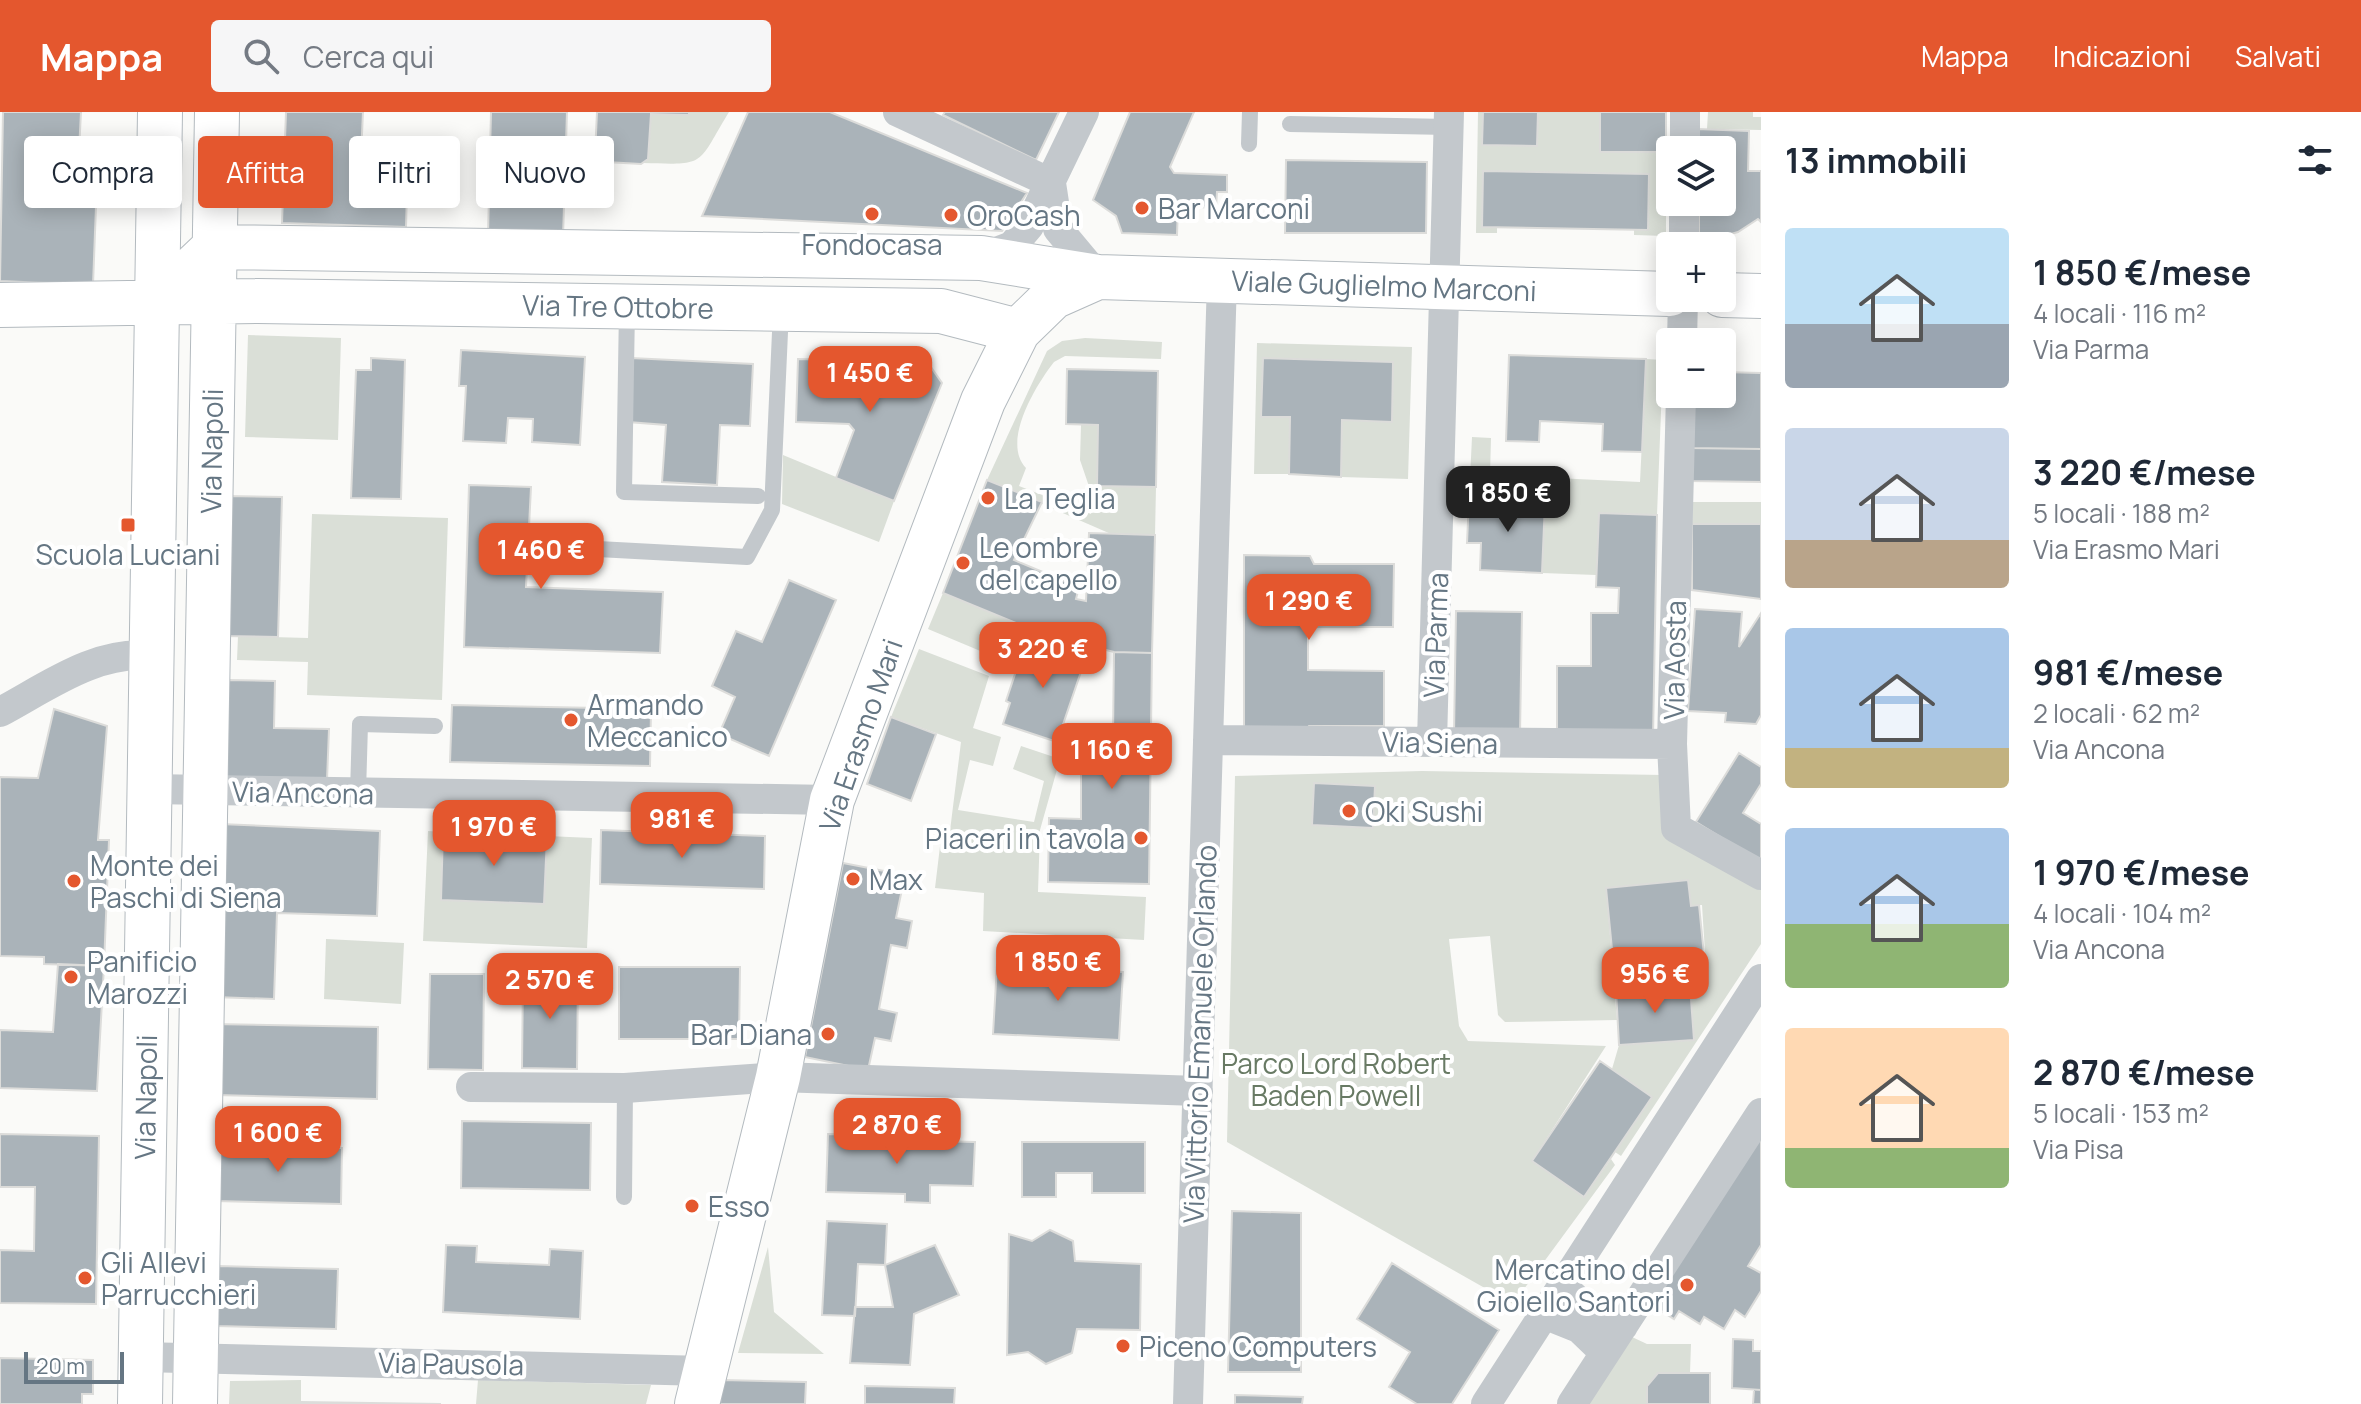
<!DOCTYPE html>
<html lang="it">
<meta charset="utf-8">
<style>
:root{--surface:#fff;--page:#f6f6f7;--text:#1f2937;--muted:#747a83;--accent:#e4572e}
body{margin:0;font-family:Manrope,sans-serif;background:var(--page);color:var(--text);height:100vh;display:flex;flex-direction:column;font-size:30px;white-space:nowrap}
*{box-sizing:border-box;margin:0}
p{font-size:26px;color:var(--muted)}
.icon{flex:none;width:44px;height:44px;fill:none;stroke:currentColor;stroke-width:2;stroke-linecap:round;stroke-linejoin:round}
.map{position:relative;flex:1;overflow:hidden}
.details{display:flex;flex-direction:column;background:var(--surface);width:600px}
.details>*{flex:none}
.top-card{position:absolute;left:24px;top:24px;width:760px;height:72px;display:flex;gap:16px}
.buttons{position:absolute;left:1656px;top:24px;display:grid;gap:16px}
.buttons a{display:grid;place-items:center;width:80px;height:80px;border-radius:8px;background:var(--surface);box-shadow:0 4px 20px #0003;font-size:40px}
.scale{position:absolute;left:24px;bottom:20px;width:100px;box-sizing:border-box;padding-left:8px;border:4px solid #657683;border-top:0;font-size:22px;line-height:28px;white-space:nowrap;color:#657683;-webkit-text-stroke:6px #fff;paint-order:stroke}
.price{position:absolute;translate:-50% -68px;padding:0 18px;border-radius:16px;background:var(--accent);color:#fff;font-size:26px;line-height:52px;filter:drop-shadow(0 2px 4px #0008)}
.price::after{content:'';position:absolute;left:50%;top:48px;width:24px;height:18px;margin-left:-12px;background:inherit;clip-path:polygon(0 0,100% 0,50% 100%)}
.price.current{background:#222;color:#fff}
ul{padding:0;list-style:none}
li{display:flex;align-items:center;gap:24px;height:200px;padding:0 24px}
li span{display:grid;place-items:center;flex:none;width:224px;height:160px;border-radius:8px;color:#555}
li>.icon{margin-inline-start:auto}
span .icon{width:96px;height:96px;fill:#fffc;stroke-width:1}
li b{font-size:34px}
h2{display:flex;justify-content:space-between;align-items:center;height:96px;padding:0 24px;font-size:34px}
.tag{padding:0 28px;border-radius:8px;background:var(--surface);box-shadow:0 4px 20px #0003;font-size:28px;line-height:72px}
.tag.current{background:var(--accent);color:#fff}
header{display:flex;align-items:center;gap:48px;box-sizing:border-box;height:112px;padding:0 40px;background:var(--accent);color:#fff}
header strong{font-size:38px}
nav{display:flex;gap:44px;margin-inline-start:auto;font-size:28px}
.search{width:560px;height:72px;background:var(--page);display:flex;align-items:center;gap:20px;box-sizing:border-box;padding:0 28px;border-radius:8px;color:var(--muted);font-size:30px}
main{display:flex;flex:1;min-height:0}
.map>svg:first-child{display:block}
.green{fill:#dadfd7}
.building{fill:#aab3b9;stroke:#dcdcda;stroke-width:2}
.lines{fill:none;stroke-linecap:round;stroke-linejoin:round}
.secondary-casing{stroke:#b3babf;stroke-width:46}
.lane{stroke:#c3c8cc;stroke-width:16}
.street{stroke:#c3c8cc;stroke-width:30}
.secondary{stroke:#fff;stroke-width:44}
.poi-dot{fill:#e4572e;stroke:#fff;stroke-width:3}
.labels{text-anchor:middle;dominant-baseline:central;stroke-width:8;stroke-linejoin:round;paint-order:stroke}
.poi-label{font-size:28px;fill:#657683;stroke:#fff;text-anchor:start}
.street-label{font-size:28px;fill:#657683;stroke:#fff}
.park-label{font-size:28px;fill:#687a64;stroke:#fff}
</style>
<header>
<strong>Mappa</strong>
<div class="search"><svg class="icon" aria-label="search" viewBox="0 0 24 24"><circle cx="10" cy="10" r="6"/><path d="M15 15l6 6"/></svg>Cerca qui</div>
<nav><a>Mappa</a><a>Indicazioni</a><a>Salvati</a></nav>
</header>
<main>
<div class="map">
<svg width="1761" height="1292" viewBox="0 0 1761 1292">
<rect width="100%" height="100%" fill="#fafaf8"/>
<path class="green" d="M689,0H729C696,54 708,53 643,51L648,47L651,2L689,3Z
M1478,0H1483V33L1537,34L1538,0H1600V40H1666V124L1634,123V118H1647L1648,62L1483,59L1482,115L1497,116V121H1476Z
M1708,0H1753V5H1761V18L1707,17Z
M248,223L341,226L338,328L245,325Z
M1085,226L1162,230L1161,247L1065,244L1054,250C1036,273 1001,330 1026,356L1019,374L1091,402L1094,389L1080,348L1081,313H1098L1097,373L1156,375L1155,423L1111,422L987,368L1047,239L1062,229Z
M1257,231L1412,235L1408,367L1341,365L1342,308L1392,309L1393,250L1263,246L1262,304L1290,305L1289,362H1254Z
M1646,247L1663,248L1657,403L1599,401L1596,463L1542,461L1544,390L1469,387L1472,325L1491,326L1490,363L1640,370Z
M783,343L894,389L879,430L782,392Z
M1693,390H1761V412H1692Z
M312,402L448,406L442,588L307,583L308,550L237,548L238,524L308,526Z
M943,481L1045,523L1088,534L1086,545L1010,518L997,546L928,517Z
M919,537L989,564L973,616L1001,625L993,654L970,648L958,698L1034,710L1044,669L1013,657L1021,634L1060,647L1040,718L1038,780L1146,785L1144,828L983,819L984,781L935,776L941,726L949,727L961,630L891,605Z
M1422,659L1664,663L1669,720L1761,771V832L1621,1044L1615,1040L1652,985L1612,957L1619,933L1694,928L1690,873L1707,872L1702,793L1691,794L1688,768L1606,776L1617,908L1505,910L1498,903L1490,824L1449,827L1459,914L1468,929L1606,934L1532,1049L1584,1085L1611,1047L1615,1053L1513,1192L1227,1030L1235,664Z
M428,719L443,720L441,788L544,792L547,724L592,726L587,836L423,829Z
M326,827L404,831L401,892L324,887Z
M768,1135L774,1200L824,1242L738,1241Z
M1632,1225L1647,1232H1691L1690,1261H1658L1647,1274V1292H1586Z
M301,1268V1292H229L230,1269Z
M478,1268L651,1273L646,1292H476Z"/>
<path class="building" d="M3,0H81L79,39L98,42L93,173L0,169Z
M286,0H363L361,44L408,45L406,115L282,111Z
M491,0H567L563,125L488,123Z
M597,0H689V3L651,2L648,47L641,52L606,50L595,43Z
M748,0H830L1027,81L1002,119L702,104Z
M945,0H1059L1036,48L943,3Z
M1130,0H1194L1170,55L1174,61L1227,63V80H1217L1216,96L1178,94L1177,123L1122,121L1116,104L1093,88Z
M1483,0H1538L1537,34L1482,33Z
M1600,0H1666V40H1600Z
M1697,17L1749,19L1748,59H1761V110L1758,107L1738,120L1724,124H1699V92L1696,90H1722V38H1696Z
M1286,48L1427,50L1426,121H1285Z
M1483,59L1649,62L1648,118L1482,115Z
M461,238L585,245L580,333L532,330L533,307L508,306L506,331L463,329L466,274H459Z
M1509,243L1646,247L1642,340L1602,339L1603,312L1540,309L1539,330L1506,329Z
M371,246L405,248L401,387L351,386L356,258H371Z
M631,246L753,252L750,314L720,313L717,373L662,370L666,313L628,310Z
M1263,246L1393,250L1392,310L1342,308L1341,365L1289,362L1290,305H1261Z
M798,247L928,251L942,271L894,389L836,366L854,318L849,312L796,310Z
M1067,257L1158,259L1156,375L1097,374L1098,313L1066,312Z
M1722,260L1761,261V337L1690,336L1691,282H1722Z
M1690,336L1761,337V370L1690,369Z
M987,368L1042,390L1014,448L1079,475L1076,487L1086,489L1089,421L1155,423L1152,541L1114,540L1045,523L943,481Z
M469,373L531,375L526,475L663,480L660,541L464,535Z
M226,384L282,385L278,525L223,524Z
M1469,387L1545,390L1542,461L1480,458L1481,431H1467Z
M1599,401L1657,403L1653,626L1557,625V554H1591V501H1618L1619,476L1596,475Z
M1692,412H1761V487L1692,478Z
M1244,443L1310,444L1314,452H1394L1393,515H1308V558L1384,559V614H1309L1304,621H1244Z
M789,468L836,488L769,644L719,622L735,585L712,574L736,519L762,530Z
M1695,497L1742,500L1739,535L1761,501V603L1756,612L1725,610L1726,601L1688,599Z
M1456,499L1522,500L1520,623L1454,622Z
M1033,526L1086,545L1057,630L1003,612L1010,591L1006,589L1023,538L1029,540Z
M1114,540L1152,541L1149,772L1048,770L1049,706L1081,707V623H1113Z
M227,568L275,569L274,616L329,617L327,668L223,665Z
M452,593L651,597L650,654L450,650Z
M54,597L107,614L98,728H109L104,854L44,852V845L0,844V665L38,666Z
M891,605L936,622L911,689L867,672Z
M1739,641L1761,655V672L1743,701L1761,712V750L1696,710Z
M1314,671L1375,674L1373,716L1312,713Z
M220,712L380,719L377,804L277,801L274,887L214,885Z
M601,718L765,724L764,777L600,772Z
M443,720L547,724L544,792L441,788Z
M843,751L905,763L896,806L912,809L907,836L891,833L879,897L897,901L891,929L875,926L868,958L805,945Z
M1688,768L1691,794L1699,793L1707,873L1616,878L1606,776Z
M58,852L104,854L97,979L0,976V918L53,920Z
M997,853L1123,860L1119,928L993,922Z
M619,855H740L739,927H619Z
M523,861L578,862L577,957L522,956Z
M430,862H484L483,958L428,957Z
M1690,873L1694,928L1619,933L1616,878Z
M212,912L378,915L377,987L216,983Z
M1600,949L1652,985L1584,1085L1532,1049Z
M462,1009L591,1011L590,1078L461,1076Z
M1761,1016V1133L1748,1154L1761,1161V1179L1745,1205L1735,1198L1724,1217L1704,1205L1700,1212L1679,1199L1674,1207L1652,1193Z
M0,1022L99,1024L96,1192L0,1191V1138L34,1139L35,1075H0Z
M828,1022L862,1023L861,1027L975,1030L973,1074L930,1073V1091L905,1090V1082L826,1080Z
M1022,1030H1145V1081H1092V1061H1056V1085H1022Z
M216,1033L342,1036L341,1092L215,1089Z
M1232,1099L1301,1101V1260H1228Z
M827,1109L887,1112L885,1153L858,1152L855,1204L822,1203Z
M1050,1118L1073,1129L1075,1149L1141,1152L1140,1218L1077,1217L1072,1241L1046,1252L1028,1240L1007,1243L1009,1122L1032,1129Z
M446,1133L477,1134L476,1150L549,1153L550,1137L583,1139L580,1207L443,1200Z
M935,1133L959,1183L914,1202L910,1253L850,1251L855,1195H893L885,1153Z
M1392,1151L1499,1218L1452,1292H1417L1389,1275L1410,1240L1357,1207Z
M218,1154L338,1157L336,1217L217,1214Z
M1733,1227L1753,1228V1239H1761V1278L1732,1276Z
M0,1246L93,1248V1282H82V1292H0Z
M1658,1261H1710V1292H1647V1274Z
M722,1268L806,1270L805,1292H720Z
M865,1274L955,1276L954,1292H865Z
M1754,1278H1761V1292H1753Z
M1235,1283L1303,1285L1302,1292H1235Z
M301,1290L441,1292H301Z"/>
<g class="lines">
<g class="secondary-casing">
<path id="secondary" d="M1722,183L1761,184
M156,191L215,135L981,146L1098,165L1670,182
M0,193L258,189L941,199L1018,219
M140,1292L160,0
M195,1292L217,0
M697,1292L778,965L832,688L983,289L1018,219L1053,185L1098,165"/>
</g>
<path class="lane" d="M1290,12L1449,15
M1249,32L1250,0
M627,196L624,380L758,384
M542,434L747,445L772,398L781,198
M358,681L360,612L435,614
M624,1085L625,976"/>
<path class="street" d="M898,0L1051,71L1058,117L1098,165
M1685,38V0
M1684,134V90
M981,146L1012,134L1029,114L1084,0
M1682,230L1683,186
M1681,282L1672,632L1676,716L1761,763
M0,600C47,575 96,538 151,544
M1208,628L1672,632
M1432,630L1449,0
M149,677L832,688
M471,975L625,976L778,965L1198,979
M1562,1174L1589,1199L1623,1214
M1544,1202L1579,1216L1605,1241
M141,1245L705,1259
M1188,1292L1222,168
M1486,1292L1761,867
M1572,1292L1761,1001"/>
<use href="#secondary" class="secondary"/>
</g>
<g class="poi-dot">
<circle cx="1142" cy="96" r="8"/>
<circle cx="872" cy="102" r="8"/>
<circle cx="951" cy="103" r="8"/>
<circle cx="988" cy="386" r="8"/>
<rect x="120" y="405" width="16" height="16" rx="4"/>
<circle cx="963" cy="451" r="8"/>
<circle cx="571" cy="608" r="8"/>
<circle cx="1349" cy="699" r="8"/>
<circle cx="1141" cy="726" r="8"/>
<circle cx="853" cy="767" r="8"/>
<circle cx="74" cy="769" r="8"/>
<circle cx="71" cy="865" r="8"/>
<circle cx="828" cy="922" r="8"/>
<circle cx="692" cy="1094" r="8"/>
<circle cx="85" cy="1166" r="8"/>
<circle cx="1687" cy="1173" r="8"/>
<circle cx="1123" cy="1234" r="8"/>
</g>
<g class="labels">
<g class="poi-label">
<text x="1158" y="96">Bar Marconi</text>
<text x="967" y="103">OroCash</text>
<text x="872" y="132" text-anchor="middle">Fondocasa</text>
<text x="1004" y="386">La Teglia</text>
<text x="979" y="435">Le ombre<tspan x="979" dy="32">del capello</tspan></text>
<text x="128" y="442" text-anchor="middle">Scuola Luciani</text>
<text x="587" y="592">Armando<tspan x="587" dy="32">Meccanico</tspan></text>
<text x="1365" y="699">Oki Sushi</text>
<text x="1125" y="726" text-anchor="end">Piaceri in tavola</text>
<text x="90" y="753">Monte dei<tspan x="90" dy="32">Paschi di Siena</tspan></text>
<text x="869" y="767">Max</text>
<text x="87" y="849">Panificio<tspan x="87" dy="32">Marozzi</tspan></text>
<text x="812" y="922" text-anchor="end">Bar Diana</text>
<text x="708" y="1094">Esso</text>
<text x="101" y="1150">Gli Allevi<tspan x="101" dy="32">Parrucchieri</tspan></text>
<text x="1671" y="1157" text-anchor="end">Mercatino del<tspan x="1671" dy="32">Gioiello Santori</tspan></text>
<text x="1139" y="1234">Piceno Computers</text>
</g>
<g class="street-label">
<text transform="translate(1384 173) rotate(2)">Viale Guglielmo Marconi</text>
<text transform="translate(618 194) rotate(1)">Via Tre Ottobre</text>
<text transform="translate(211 339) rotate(-89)">Via Napoli</text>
<text transform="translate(1435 523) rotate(-88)">Via Parma</text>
<text transform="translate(1674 548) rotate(-89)">Via Aosta</text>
<text transform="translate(860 623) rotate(-71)">Via Erasmo Mari</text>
<text transform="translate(1440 630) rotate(1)">Via Siena</text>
<text transform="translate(303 680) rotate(1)">Via Ancona</text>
<text transform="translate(1199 922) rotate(-88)">Via Vittorio Emanuele Orlando</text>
<text transform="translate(145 985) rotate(-89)">Via Napoli</text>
<text transform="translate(451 1251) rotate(1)">Via Pausola</text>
</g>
<g class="park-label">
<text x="1336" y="951">Parco Lord Robert<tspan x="1336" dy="32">Baden Powell</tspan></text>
</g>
</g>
</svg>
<div class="buttons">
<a><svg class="icon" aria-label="layers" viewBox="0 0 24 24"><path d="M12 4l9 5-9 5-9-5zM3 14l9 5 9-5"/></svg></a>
<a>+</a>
<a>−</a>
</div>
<div class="scale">20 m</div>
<b class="price" style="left:870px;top:302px">1 450 €</b>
<b class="price current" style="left:1508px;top:422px">1 850 €</b>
<b class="price" style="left:541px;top:479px">1 460 €</b>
<b class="price" style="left:1309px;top:530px">1 290 €</b>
<b class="price" style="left:1043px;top:578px">3 220 €</b>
<b class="price" style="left:1112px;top:679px">1 160 €</b>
<b class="price" style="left:682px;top:748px">981 €</b>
<b class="price" style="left:494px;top:756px">1 970 €</b>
<b class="price" style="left:1058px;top:891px">1 850 €</b>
<b class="price" style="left:1655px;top:903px">956 €</b>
<b class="price" style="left:550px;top:909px">2 570 €</b>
<b class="price" style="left:897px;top:1054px">2 870 €</b>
<b class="price" style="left:278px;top:1062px">1 600 €</b>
<div class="top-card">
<a class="tag">Compra</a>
<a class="tag current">Affitta</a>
<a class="tag">Filtri</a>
<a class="tag">Nuovo</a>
</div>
</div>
<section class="details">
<h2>13 immobili<svg class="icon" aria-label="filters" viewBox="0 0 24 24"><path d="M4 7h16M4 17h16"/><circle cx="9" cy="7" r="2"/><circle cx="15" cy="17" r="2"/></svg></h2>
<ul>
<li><span style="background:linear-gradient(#bfe0f5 60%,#9aa5b1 0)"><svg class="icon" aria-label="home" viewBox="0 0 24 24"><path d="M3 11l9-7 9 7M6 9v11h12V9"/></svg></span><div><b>1 850 €/mese</b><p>4 locali · 116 m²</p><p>Via Parma</p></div></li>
<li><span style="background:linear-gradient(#c9d6e8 70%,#b9a48a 0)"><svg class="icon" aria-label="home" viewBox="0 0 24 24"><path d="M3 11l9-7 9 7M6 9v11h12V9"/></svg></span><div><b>3 220 €/mese</b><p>5 locali · 188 m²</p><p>Via Erasmo Mari</p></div></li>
<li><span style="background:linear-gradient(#a9c7e8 75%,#c2b280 0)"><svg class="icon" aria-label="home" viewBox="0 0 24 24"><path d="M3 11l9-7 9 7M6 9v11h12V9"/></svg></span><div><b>981 €/mese</b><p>2 locali · 62 m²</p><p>Via Ancona</p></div></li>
<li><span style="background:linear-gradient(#a9c7e8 60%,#8fb573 0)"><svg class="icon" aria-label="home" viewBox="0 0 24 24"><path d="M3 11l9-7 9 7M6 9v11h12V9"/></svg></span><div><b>1 970 €/mese</b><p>4 locali · 104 m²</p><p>Via Ancona</p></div></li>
<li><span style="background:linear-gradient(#ffd9b3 75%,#8fb573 0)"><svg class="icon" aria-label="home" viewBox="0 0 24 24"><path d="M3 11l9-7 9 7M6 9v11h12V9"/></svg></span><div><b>2 870 €/mese</b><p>5 locali · 153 m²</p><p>Via Pisa</p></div></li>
</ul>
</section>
</main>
